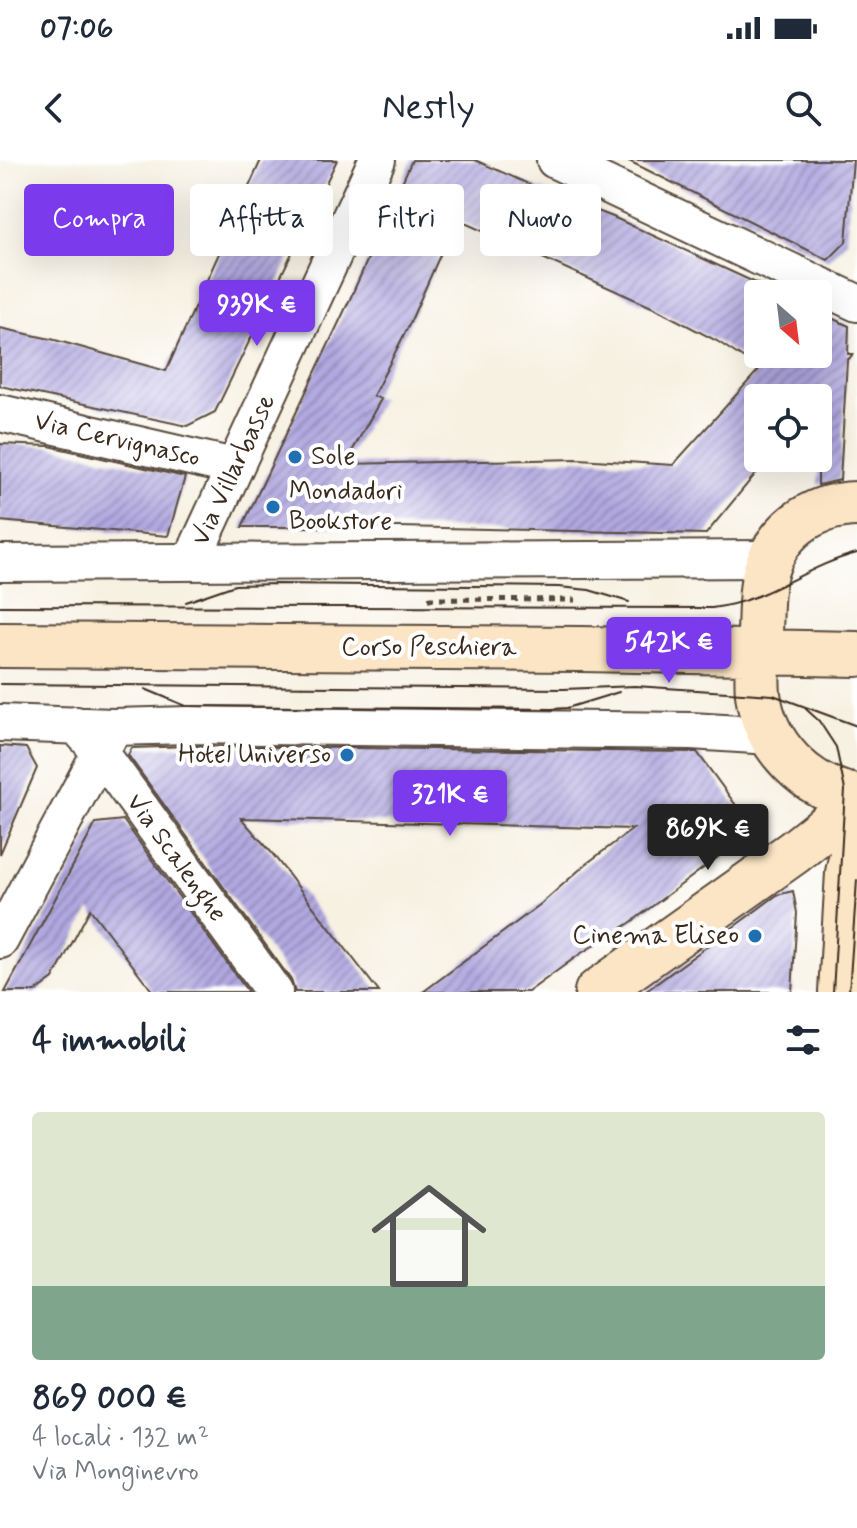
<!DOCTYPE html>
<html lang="it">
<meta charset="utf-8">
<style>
:root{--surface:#fff;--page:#f6f6f7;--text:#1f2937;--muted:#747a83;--line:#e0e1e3;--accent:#7c3aed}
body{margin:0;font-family:Mynerve,sans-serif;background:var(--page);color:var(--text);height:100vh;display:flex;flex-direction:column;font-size:30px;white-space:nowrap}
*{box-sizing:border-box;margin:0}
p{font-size:26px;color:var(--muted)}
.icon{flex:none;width:44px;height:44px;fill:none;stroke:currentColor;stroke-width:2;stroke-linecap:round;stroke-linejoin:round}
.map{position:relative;height:832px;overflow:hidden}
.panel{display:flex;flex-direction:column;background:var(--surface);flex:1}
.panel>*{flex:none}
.top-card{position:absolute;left:24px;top:24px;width:810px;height:72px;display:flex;gap:16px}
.needle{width:52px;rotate:152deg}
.fabs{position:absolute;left:744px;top:120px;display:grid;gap:16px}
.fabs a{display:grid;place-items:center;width:88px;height:88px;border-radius:8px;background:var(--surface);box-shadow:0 8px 32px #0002;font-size:40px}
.price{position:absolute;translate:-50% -68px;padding:0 18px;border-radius:8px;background:var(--accent);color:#fff;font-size:26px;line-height:52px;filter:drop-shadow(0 2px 4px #0008)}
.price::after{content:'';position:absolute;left:50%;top:48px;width:24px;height:18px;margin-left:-12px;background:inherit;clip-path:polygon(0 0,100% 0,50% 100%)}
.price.selected{background:#222;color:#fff}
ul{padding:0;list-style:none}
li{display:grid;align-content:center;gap:16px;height:424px;padding:0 32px}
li+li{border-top:2px solid var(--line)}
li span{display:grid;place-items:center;height:248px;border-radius:8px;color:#555}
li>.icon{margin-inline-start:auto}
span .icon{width:144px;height:144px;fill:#fffc;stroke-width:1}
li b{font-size:34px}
h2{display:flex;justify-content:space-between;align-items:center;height:96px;padding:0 32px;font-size:34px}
.pill{padding:0 28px;border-radius:8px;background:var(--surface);box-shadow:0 8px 32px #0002;font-size:28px;line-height:72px}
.pill.selected{background:var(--accent);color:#fff}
.status{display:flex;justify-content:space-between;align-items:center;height:56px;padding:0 40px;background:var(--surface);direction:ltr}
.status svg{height:22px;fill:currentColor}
header{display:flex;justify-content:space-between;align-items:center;height:104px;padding:0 32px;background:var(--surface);font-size:36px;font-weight:600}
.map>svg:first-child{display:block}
.building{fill:url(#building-hatch)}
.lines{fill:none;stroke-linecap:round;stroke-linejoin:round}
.street-casing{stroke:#57483b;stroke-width:40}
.secondary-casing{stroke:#57483b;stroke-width:48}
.path{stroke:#57483b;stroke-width:5;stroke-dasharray:6 6;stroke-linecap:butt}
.street{stroke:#fff;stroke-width:36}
.secondary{stroke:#fce5c4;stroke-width:44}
.tram{stroke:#3b2a1e;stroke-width:2}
.poi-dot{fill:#1f6fb2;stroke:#fff;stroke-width:3}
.labels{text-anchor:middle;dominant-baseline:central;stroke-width:8;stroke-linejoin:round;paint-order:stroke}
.street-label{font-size:26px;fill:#3b2a1e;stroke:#fff}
.poi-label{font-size:26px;fill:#3b2a1e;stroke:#fff;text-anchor:start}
</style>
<div class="status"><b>07:06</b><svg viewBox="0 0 49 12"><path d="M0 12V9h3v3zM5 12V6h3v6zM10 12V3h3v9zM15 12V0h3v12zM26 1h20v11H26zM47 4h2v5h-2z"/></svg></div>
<header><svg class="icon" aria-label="back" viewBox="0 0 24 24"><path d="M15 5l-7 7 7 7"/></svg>Nestly<svg class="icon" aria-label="search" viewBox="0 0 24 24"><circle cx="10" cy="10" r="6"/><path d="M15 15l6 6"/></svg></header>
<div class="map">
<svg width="857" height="832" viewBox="0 0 857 832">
<defs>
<pattern id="building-hatch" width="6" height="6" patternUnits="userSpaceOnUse" patternTransform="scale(2)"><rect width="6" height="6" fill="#b0a8e0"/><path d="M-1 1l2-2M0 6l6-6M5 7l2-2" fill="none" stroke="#9089b5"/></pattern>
</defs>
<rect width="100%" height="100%" fill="#fff"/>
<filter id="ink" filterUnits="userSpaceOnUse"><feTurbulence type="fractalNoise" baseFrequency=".0125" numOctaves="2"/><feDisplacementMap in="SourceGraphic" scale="16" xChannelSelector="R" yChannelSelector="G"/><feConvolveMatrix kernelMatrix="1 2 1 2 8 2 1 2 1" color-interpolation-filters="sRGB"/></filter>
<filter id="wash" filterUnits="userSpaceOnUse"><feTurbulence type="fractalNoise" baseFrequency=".006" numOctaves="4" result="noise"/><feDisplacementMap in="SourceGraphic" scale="32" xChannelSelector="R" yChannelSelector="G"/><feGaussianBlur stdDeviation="1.8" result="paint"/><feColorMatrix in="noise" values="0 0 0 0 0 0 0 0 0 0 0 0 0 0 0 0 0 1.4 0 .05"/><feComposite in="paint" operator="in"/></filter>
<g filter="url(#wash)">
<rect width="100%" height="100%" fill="#f7f1e2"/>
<g id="blocks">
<path class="building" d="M261,0H337L215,252L187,266L0,226V168L55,180L166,211Z
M412,0H475L533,26L613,57L758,124V208L717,181L656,149L456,59L409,165L373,236L381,239L345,304L579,299L673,305L773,194H818V152L849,166L848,194H853L847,201L840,320L818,325V237L758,238V311L706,374L400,367H242L350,139Z
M627,0H853L846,82L828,100Z
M0,284L49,286L185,317L168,376L0,361Z
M0,586L26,588L37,608L0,694Z
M189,586L697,592L754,670L630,763L580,794L528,832H423L542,743L586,704L633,669L241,658L271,692L379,832H295L291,820L128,595L132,588Z
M123,660L248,832H153L90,749L53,819L35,832H5L96,663Z
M793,731L797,753L792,832H645L777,735Z"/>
</g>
</g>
<g filter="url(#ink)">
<use href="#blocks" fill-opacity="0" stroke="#57483b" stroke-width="2"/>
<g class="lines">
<g class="street-casing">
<path id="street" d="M555,0L857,143
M0,253L234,307
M191,402L377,0
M0,403L770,399
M0,563L114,567L189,565L691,571L771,576
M76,565L100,592L274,832
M0,780L110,574"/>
</g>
<g class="secondary-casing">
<path id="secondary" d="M857,344C810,345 775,372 764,417C760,435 761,455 760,472C759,492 756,514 758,534C764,585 806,629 857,637
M0,485L581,489L857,494
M597,832L794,692L857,642
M841,832L848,713L857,669"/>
</g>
<path class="path" d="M428,439L575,440"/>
<use href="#street" class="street"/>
<use href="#secondary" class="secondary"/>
<path class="tram" d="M186,442L235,425L277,424L559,427L589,430L629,442
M0,446L712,448C766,442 806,406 857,393
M0,524L564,529L635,526L773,535L857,566
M145,529L186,546L552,549L567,548L619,532
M806,549L819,561L836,587L845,630L833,832
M849,832L857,720"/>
</g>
</g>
<g class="poi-dot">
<circle cx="295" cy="297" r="8"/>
<circle cx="273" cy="347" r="8"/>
<circle cx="347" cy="595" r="8"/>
<circle cx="755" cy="776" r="8"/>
</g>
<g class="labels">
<g class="street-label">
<text transform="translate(117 280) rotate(13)">Via Cervignasco</text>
<text transform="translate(234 310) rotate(-65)">Via Villarbasse</text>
<text x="429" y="488">Corso Peschiera</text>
<text transform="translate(176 698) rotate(54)">Via Scalenghe</text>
</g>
<g class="poi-label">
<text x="311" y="297">Sole</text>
<text x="289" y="332">Mondadori<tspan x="289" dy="30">Bookstore</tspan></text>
<text x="331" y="595" text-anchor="end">Hotel Universo</text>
<text x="739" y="776" text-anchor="end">Cinema Eliseo</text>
</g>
</g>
</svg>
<div class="fabs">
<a><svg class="needle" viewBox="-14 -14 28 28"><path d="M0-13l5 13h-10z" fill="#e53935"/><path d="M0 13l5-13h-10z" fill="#747a83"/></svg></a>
<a><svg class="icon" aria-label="locate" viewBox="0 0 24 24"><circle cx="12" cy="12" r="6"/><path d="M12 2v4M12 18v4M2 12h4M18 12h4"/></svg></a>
</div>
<b class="price" style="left:257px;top:188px">939K €</b>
<b class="price" style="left:669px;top:525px">542K €</b>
<b class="price" style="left:450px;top:678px">321K €</b>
<b class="price selected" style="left:708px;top:712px">869K €</b>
<div class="top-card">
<a class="pill selected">Compra</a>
<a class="pill">Affitta</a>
<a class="pill">Filtri</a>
<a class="pill">Nuovo</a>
</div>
</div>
<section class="panel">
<h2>4 immobili<svg class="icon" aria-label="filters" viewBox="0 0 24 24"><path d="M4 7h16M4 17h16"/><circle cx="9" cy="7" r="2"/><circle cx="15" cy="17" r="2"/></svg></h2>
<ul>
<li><span style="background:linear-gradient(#dfe7d0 70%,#7fa58c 0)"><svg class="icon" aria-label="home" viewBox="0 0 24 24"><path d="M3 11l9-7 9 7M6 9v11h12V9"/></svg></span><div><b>869 000 €</b><p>4 locali · 132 m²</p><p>Via Monginevro</p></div></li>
</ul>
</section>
